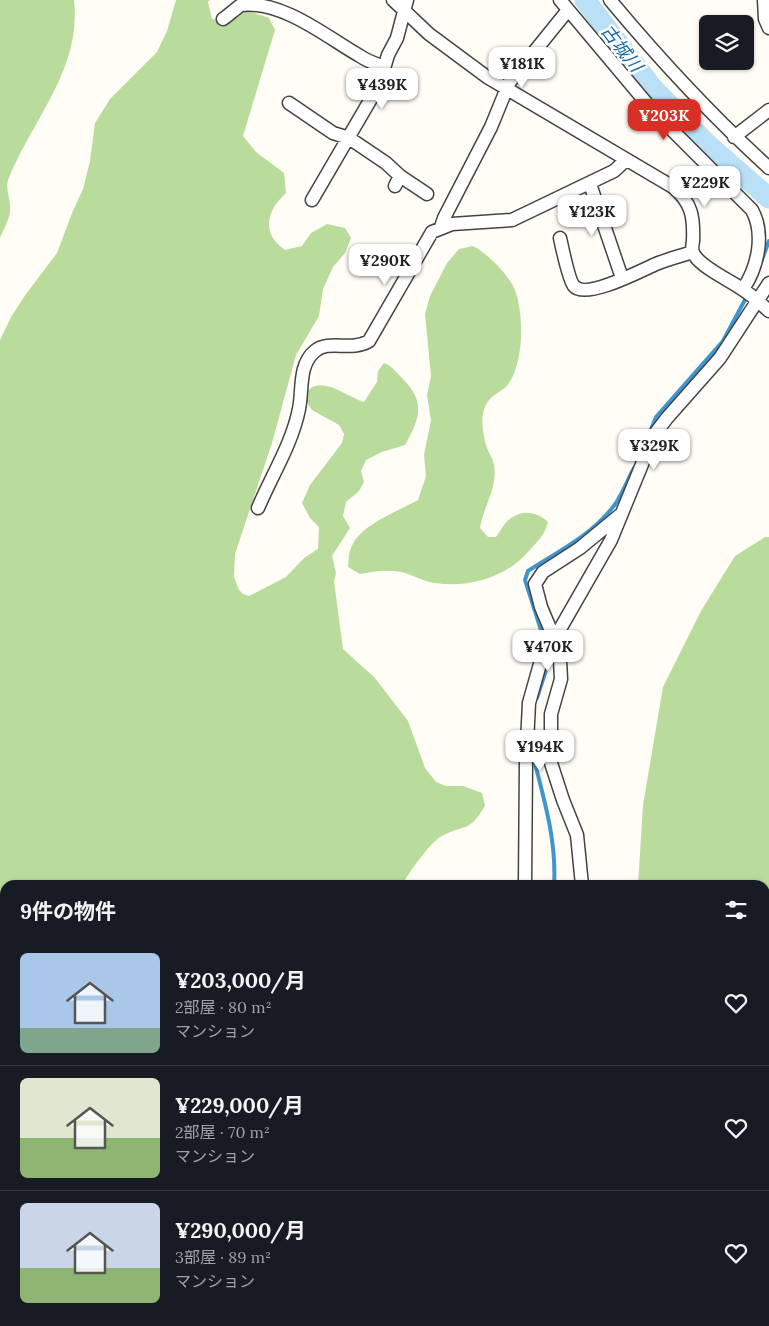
<!DOCTYPE html>
<html lang="ja">
<meta charset="utf-8">
<style>
:root{--surface:#171b24;--page:#242831;--text:#f1f3f6;--muted:#9ea1a6;--line:#363941;--accent:#d93025}
body{margin:0;font-family:Lora,"Noto Sans JP",serif;background:var(--page);color:var(--text);height:100vh;display:flex;flex-direction:column;font-size:19px;white-space:nowrap}
*{box-sizing:border-box;margin:0}
p{font-size:16px;color:var(--muted)}
.icon{flex:none;width:28px;height:28px;fill:none;stroke:currentColor;stroke-width:2;stroke-linecap:round;stroke-linejoin:round}
.map{position:relative;flex:1;overflow:hidden}
.sheet{position:absolute;left:0px;top:880px;width:770px;height:446px;display:flex;flex-direction:column;background:var(--surface);border-radius:15px 15px 0 0;box-shadow:0 1px 4px #0004}
.sheet>*{flex:none}
.fabs{position:absolute;left:699px;top:15px;display:grid;gap:10px}
.fabs a{display:grid;place-items:center;width:55px;height:55px;border-radius:8px;background:var(--surface);box-shadow:0 1px 4px #0004;font-size:25px}
.price{position:absolute;translate:-50% -42px;padding:0 11px;border-radius:10px;background:#fff;color:#222;font-size:16px;line-height:32px;filter:drop-shadow(0 1px 2px #0008)}
.price::after{content:'';position:absolute;left:50%;top:30px;width:15px;height:11px;margin-left:-8px;background:inherit;clip-path:polygon(0 0,100% 0,50% 100%)}
.price.selected{background:var(--accent);color:#fff}
ul{padding:0;list-style:none}
li{display:flex;align-items:center;gap:15px;height:125px;padding:0 20px}
li+li{border-top:1px solid var(--line)}
li span{display:grid;place-items:center;flex:none;width:140px;height:100px;border-radius:8px;color:#555}
li>.icon{margin-inline-start:auto}
span .icon{width:60px;height:60px;fill:#fffc;stroke-width:1}
li b{font-size:21px}
h2{display:flex;justify-content:space-between;align-items:center;height:60px;padding:0 20px;font-size:21px}
.map>svg:first-child{display:block}
.forest{fill:#b9dc9c}
.lines{fill:none;stroke-linecap:round;stroke-linejoin:round}
.stream{stroke:#3f96cf;stroke-width:4}
.river{stroke:#b9e0f7;stroke-width:21}
.minor-casing{stroke:#444;stroke-width:15}
.minor{stroke:#fff;stroke-width:12}
.labels{text-anchor:middle;dominant-baseline:central;stroke-width:5;stroke-linejoin:round;paint-order:stroke}
.water-label{font-size:18px;font-style:italic;fill:#1768a6;stroke:#fff}
</style>
<div class="map">
<svg width="769" height="1326" viewBox="0 0 769 1326">
<rect width="100%" height="100%" fill="#fffdf5"/>
<path class="forest" d="M0,0H74C82,69 32,120 8,180C5,189 11,200 10,210C10,219 3,230 0,238Z
M176,0H210L208,2L212,19L229,22C242,7 252,12 269,18L275,30L243,136L256,152L284,173L286,193C266,211 261,234 285,250L302,246L311,233L327,224L345,228L351,238L345,253L333,267L323,289L319,316L296,355L272,443L235,554L234,577L239,590L243,594L249,596L286,577L304,558L318,549L319,527L310,518L302,503L310,485L342,443L344,434L339,425L312,410L304,398C315,370 345,396 364,402L377,382L378,371L384,363C392,366 396,372 402,378C426,402 420,418 405,445L382,452L366,460L361,471L364,482L359,491L346,502L343,516L350,528L332,556L336,573L334,581L343,649L375,678L408,721L425,768L436,782L446,786H463L482,793L485,806C468,834 466,823 442,836C431,841 408,874 402,885H5V1051L0,1050V340L11,317L26,294L57,253L72,213L83,189L90,161L95,123L110,99L157,52L167,31Z
M473,246C488,254 509,275 515,290C524,315 524,360 509,383C501,395 487,393 483,414C481,422 484,439 487,448C489,453 493,459 494,465C498,488 483,507 480,528L488,537H496C500,531 505,522 511,518C524,509 538,512 548,522C545,535 536,543 527,553C505,578 467,588 435,583C425,582 415,576 405,573C390,569 375,571 360,574L348,567C349,562 348,556 350,551C357,525 397,512 418,500L426,476L424,455L431,420L427,395L431,376L425,314L430,296L447,263L459,249Z
M765,537H769V1259L765,1250V885H638L643,805L663,687L701,611L735,556Z
M0,1157L5,1160V1321H381L383,1326H0Z"/>
<g class="lines">
<path class="stream" d="M761,262L769,241
M650,432L656,417L723,341L747,296
M546,646L525,580L528,571C559,551 594,534 616,503C623,492 628,479 634,468
M537,698L550,658
M532,752C543,796 557,840 554,885
M525,1321L526,1326"/>
<path class="river" d="M585,0L651,86L707,144L769,198"/>
<g class="minor-casing">
<path id="minor" d="M393,0L429,34L487,77L673,187C692,203 694,217 693,241C692,246 691,252 695,256C703,268 729,280 742,289C752,295 760,303 769,311
M560,0L654,112L752,210C765,234 758,267 743,289
M610,0C660,60 712,116 769,168
M764,0L765,19L769,28
M223,19C229,15 235,9 241,5C283,0 328,38 360,56C367,61 376,64 384,67
M289,103L333,133L349,138L386,163L400,176
M734,137L769,110
M590,184L622,278
M395,186L400,176L427,194
M312,200L379,85L388,55L397,38L407,0
M441,227L444,218L491,127L509,83L568,10
M560,238C562,247 569,281 574,286C586,300 642,270 656,264C668,259 680,256 693,252
M258,508C272,475 292,444 299,409C303,390 298,365 315,351C329,339 351,352 369,341L432,232L452,224L512,220L614,171L626,160
M525,885L526,762L529,703L540,664L611,540L654,435L667,418L720,358L769,283
M582,885L577,835L563,800L551,763V714L561,679L560,660L554,638L541,607L535,584L543,572L580,548L620,515
M0,1118L5,1115
M584,1321L587,1326
M716,1321L720,1326
M493,1326L497,1321"/>
</g>
<use href="#minor" class="minor"/>
</g>
<g class="labels">
<g class="water-label">
<text transform="translate(622 48) rotate(52)">古城川</text>
</g>
</g>
</svg>
<div class="fabs">
<a><svg class="icon" aria-label="layers" viewBox="0 0 24 24"><path d="M12 4l9 5-9 5-9-5zM3 14l9 5 9-5"/></svg></a>
</div>
<b class="price" style="left:522px;top:89px">¥181K</b>
<b class="price" style="left:382px;top:110px">¥439K</b>
<b class="price selected" style="left:664px;top:141px">¥203K</b>
<b class="price" style="left:705px;top:208px">¥229K</b>
<b class="price" style="left:592px;top:237px">¥123K</b>
<b class="price" style="left:385px;top:286px">¥290K</b>
<b class="price" style="left:654px;top:471px">¥329K</b>
<b class="price" style="left:548px;top:672px">¥470K</b>
<b class="price" style="left:540px;top:772px">¥194K</b>
<section class="sheet">
<h2>9件の物件<svg class="icon" aria-label="filters" viewBox="0 0 24 24"><path d="M4 7h16M4 17h16"/><circle cx="9" cy="7" r="2"/><circle cx="15" cy="17" r="2"/></svg></h2>
<ul>
<li><span style="background:linear-gradient(#a9c7e8 75%,#7fa58c 0)"><svg class="icon" aria-label="home" viewBox="0 0 24 24"><path d="M3 11l9-7 9 7M6 9v11h12V9"/></svg></span><div><b>¥203,000/月</b><p>2部屋 · 80 m²</p><p>マンション</p></div><svg class="icon" aria-label="heart" viewBox="0 0 24 24"><path d="M12 20l-8-8c-3-5 5-10 8-4 3-6 11-1 8 4z"/></svg></li>
<li><span style="background:linear-gradient(#dfe7d0 60%,#8fb573 0)"><svg class="icon" aria-label="home" viewBox="0 0 24 24"><path d="M3 11l9-7 9 7M6 9v11h12V9"/></svg></span><div><b>¥229,000/月</b><p>2部屋 · 70 m²</p><p>マンション</p></div><svg class="icon" aria-label="heart" viewBox="0 0 24 24"><path d="M12 20l-8-8c-3-5 5-10 8-4 3-6 11-1 8 4z"/></svg></li>
<li><span style="background:linear-gradient(#c9d6e8 65%,#8fb573 0)"><svg class="icon" aria-label="home" viewBox="0 0 24 24"><path d="M3 11l9-7 9 7M6 9v11h12V9"/></svg></span><div><b>¥290,000/月</b><p>3部屋 · 89 m²</p><p>マンション</p></div><svg class="icon" aria-label="heart" viewBox="0 0 24 24"><path d="M12 20l-8-8c-3-5 5-10 8-4 3-6 11-1 8 4z"/></svg></li>
</ul>
</section>
</div>
